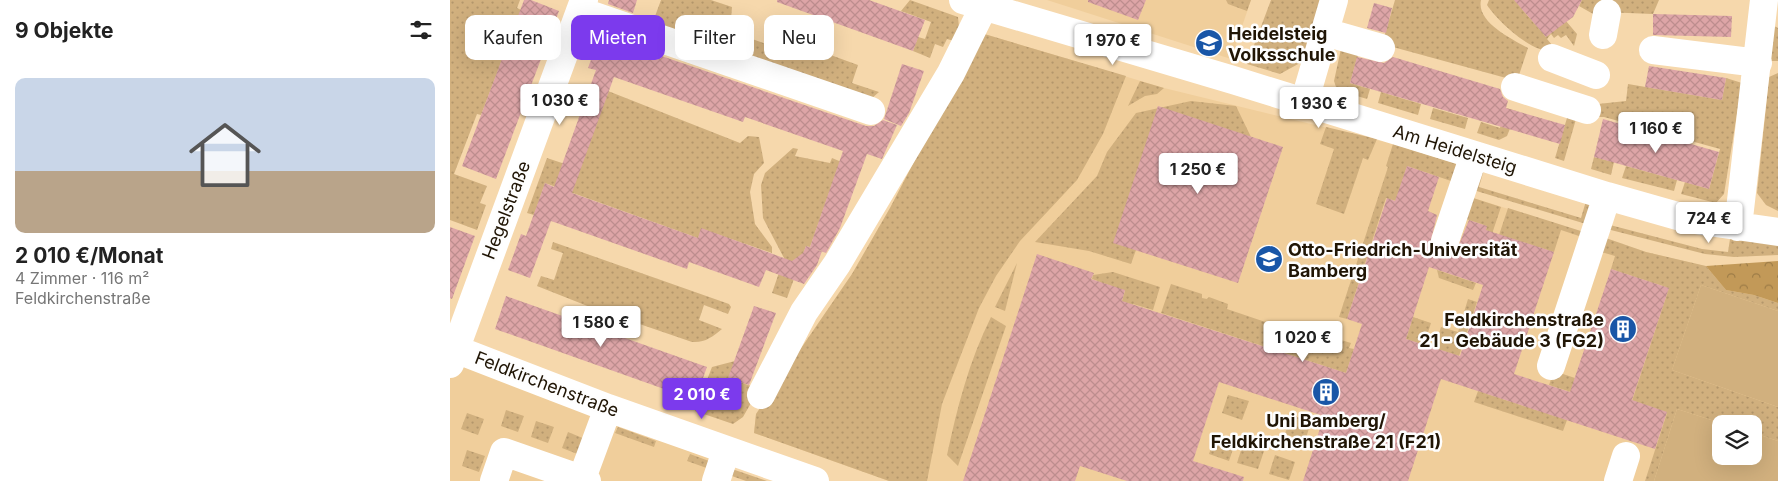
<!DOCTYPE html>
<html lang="de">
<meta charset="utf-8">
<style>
:root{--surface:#fff;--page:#f6f6f6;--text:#222;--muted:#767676;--accent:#7c3aed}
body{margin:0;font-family:Inter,sans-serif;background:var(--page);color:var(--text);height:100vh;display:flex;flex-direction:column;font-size:19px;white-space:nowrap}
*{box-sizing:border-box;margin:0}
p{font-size:16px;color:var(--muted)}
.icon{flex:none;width:28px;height:28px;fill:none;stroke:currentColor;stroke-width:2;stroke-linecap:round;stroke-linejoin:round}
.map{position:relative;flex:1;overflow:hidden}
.side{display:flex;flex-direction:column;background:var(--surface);width:450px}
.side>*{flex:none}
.hud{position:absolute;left:15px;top:15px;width:475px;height:45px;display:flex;gap:10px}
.controls{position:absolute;left:1262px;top:415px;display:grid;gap:10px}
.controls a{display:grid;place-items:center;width:50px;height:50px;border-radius:10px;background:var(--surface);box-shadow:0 5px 20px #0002;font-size:25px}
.price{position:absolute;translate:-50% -42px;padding:0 11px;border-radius:5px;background:#fff;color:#222;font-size:16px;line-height:32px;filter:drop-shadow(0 1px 2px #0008)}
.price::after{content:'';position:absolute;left:50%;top:30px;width:15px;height:11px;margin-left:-8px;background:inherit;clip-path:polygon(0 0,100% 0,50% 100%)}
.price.selected{background:var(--accent);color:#fff}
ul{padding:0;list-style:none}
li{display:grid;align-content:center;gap:10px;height:265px;padding:0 15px}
li span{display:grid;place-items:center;height:155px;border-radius:10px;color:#555}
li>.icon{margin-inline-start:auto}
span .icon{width:90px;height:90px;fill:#fffc;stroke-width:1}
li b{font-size:21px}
h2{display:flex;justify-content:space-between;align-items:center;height:60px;padding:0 15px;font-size:21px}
.tag{padding:0 18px;border-radius:10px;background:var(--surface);box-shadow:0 5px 20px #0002;font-size:18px;line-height:45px}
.tag.selected{background:var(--accent);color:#fff}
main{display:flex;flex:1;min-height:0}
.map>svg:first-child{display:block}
.built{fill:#f0ce9b;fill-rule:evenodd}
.grass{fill:url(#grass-dots)}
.forest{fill:url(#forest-crowns)}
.park{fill:#d1b07e}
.building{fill:url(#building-cross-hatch);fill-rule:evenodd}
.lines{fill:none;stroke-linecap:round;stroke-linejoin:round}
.minor{stroke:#fff;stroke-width:28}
.labels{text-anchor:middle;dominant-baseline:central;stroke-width:5;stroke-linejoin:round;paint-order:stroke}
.poi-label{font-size:18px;font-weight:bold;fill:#201505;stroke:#fefefe;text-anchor:start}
.street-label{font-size:18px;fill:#201505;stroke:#fefefe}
</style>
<main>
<section class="side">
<h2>9 Objekte<svg class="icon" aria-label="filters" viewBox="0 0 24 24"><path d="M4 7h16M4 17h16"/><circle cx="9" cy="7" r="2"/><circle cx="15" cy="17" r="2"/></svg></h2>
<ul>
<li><span style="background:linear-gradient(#c9d6e8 60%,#b9a48a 0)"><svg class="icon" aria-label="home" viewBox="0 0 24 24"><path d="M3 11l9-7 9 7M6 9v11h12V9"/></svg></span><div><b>2 010 €/Monat</b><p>4 Zimmer · 116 m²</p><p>Feldkirchenstraße</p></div></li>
</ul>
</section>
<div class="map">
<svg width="1328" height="481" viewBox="0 0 1328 481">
<defs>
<pattern id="grass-dots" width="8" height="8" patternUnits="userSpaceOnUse" patternTransform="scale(1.25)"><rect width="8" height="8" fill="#d1b07e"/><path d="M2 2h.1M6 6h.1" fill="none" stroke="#b3966b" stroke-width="1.8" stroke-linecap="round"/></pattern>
<pattern id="forest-crowns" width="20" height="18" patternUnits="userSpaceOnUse" patternTransform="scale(1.25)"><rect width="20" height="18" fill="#c29958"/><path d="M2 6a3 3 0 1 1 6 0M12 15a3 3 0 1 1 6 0" fill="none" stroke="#9d7c47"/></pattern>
<pattern id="building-cross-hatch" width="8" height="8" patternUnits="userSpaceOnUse" patternTransform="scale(1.25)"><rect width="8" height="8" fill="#dda5a7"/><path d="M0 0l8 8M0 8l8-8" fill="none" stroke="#bd8d8e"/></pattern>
</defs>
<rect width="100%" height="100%" fill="#f6d8ac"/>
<path class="built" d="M597,0H801L781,59Z
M531,33L714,88L943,144L1007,164L1017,196L1196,252L1300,277L1328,278V481H439L304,433L306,414L402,274L440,208ZM1271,424H1304V456H1271Z
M4,363L276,465L270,481H0V376Z"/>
<path class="grass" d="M0,0H70L67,8L71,10L31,115L27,114L4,174L37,186L30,203L36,205L27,230L0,220Z
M211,0H261L282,7L280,31L350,56L353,45L408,65L402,83L429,92L421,99L190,19L191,15L204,19Z
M460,0L508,17L510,37L504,41L497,39L493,47L485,44L480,58L463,51L468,37L475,39L481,22L451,11Z
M776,0H801L797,11L778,4Z
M821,0H871L854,56L850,63L830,74L797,64Z
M945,0H1031C1026,22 1062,39 1078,48L1067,81L932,44Z
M1039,0H1069L1071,8L1096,37L1116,21L1127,34L1124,46L1116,35L1111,38L1108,35L1104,38L1101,34L1097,39L1108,52C1084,55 1050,24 1037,5Z
M1132,0H1209L1203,14L1153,12L1152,19L1129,6Z
M1322,25L1328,28V61H1319Z
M531,33L676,76L653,134L627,180L570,241L546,276L529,308L492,404L477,481H439L304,433L306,414L402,274L440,208Z
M892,44L910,48L900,83L920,89L917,99L887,90L884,81Z
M1328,73V211L1316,205L1307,193L1319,77Z
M1276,78L1292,83L1274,194L1266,203L1231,194L1235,182L1259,189L1270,149L1154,117H1145L1148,104L1176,101L1178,84L1272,100Z
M690,81L714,88L707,94L695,96L678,106Z
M158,91L290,143L298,136L309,137L314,163L304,174L300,192L305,224L322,247V253L252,229L248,238L95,183L84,215L77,213L97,158L130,169Z
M931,92L971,104L968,115L928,103Z
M741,101L786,106L801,137L686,250L681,264L639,251L585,242L647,176L657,152L686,113Z
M983,108L1018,118L1015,129L980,119Z
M1056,108L1067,111L1057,136L1049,140L1027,133L1031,122L1050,128Z
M1117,118L1126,119L1114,161L1105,158Z
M876,127L927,139L918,160L913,158L894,214L866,204L884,149L870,144Z
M943,144L1007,164L1001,181L957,166L946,201L936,198L897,319L889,317L938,167L936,166Z
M343,148L348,149L345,156L380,163L382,158L401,166L388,167L360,247L356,246L337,298L322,293L334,258L313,218L311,185L315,173Z
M1144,157L1164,162L1161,175L1141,169Z
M1176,166L1227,180L1224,191L1172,178Z
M1025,171L1033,173L1029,187L1131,218L1136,201L1142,203L1136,224L1020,189Z
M1017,196L1051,207L1032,264L1026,262L1037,226L1010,217Z
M1058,208L1134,232L1132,237L1111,230L1104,252L1049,235Z
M1160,225L1252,249L1278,252L1280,239L1328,244V255L1284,257L1255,254L1153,228Z
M1153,237L1196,252L1256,266L1276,290L1304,295L1328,303V311L1251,285L1222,370L1328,407V441L1304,433V424H1274L1227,409L1204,481H1195L1217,413L1182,401L1219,288L1161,269L1165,256L1148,251Z
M103,242L279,304L281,307L278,314L254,305L249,320L272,329C262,337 255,343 242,342L140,307L87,286L91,276L104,280L113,253L101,249Z
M567,263L555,311L545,307Z
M987,270L1026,283L1023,290L989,278Z
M663,272L710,287L703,310L683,304L631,462L665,324L675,291L642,279L643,275Z
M721,284L752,294V298L757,299L759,297L778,304L777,309L875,342L878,336L901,343L899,348L904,349L896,373L711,313Z
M1018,299L1027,302L1009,356L984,348L991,327L1008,332Z
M541,317L556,326L508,466L497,455C507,408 519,361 541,317Z
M963,317L981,323L974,345L956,339Z
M285,361L279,378L309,389L293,417L283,424L245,411L262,367Z
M1104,371L1125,378L1121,392L1099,385Z
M1028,391L1117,420L1113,431L1024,402Z
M778,395L799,401L792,420L772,413Z
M56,410L74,416L68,432L51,426Z
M17,413L34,419L28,435L11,429Z
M841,415L861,422L855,441L835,434Z
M86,421L104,427L98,443L81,437Z
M168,427L206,441L204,447L165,433Z
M118,432L135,439L130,455L112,448Z
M765,436L785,443L779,461L759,454Z
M793,444L814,451L808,469L787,463Z
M17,450L35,456L29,472L12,466Z
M240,454L267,464L265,471L237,461Z
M825,455L845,462L839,480L819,474Z
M282,469L317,481H296L279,475Z"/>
<path class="forest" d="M1328,261V303L1304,295L1276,290L1256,266Z"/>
<path class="park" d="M1251,285L1328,311V407L1222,370Z
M1227,409L1274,424H1271V456H1304V433L1328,441V481H1204Z"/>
<path class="building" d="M74,0H81L109,11L46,179L12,166Z
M159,0H187L183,13L158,4Z
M327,0H419L475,20L463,51L327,2Z
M638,0H696L688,20L638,2Z
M1064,0H1132L1123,17L1096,37Z
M924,3L942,8L936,33L917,28Z
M1203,14L1282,16L1281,37L1203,35Z
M150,35L416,126H424L433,120L447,125L432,159L417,154L390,228L376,253L360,247L393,151L295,117L293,122L164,77L122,193L248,238L251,228L342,261L353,253L356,246L372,251L367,265L354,284L316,270L309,287L239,262L237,269L101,221L80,278L58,270L71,234L76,236L95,183L104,187L146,70L138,68Z
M907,57L934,63L943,57L1050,89L1053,97L1058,101L1056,108L1115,125L1110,144L900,83Z
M452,64L474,71L459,113L451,126L434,119Z
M1199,66L1276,78L1272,100L1195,87Z
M708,106L833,147L788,283L663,243Z
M1153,119L1269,152L1259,189L1144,157Z
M957,166L989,177L978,211L987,215L980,244L983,251L990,256H999L1006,252L1019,220L1037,226L1036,230L1104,252L1064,374L1120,392L1161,269L1219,288L1182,400L1217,412L1205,449L991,379L958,481H853L874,416L769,382L743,461L794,477L793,481H677L630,466L625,481H513L587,254L644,273L641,279L675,290L672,301L896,373L912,324L897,319L937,198L945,201ZM979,267L1033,285L1010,356L956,339Z
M0,227L25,236L2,299L0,298Z
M56,296L257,367L245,400L45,329Z
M304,306L326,313L299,385L278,378Z"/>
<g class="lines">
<path class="minor" d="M513,0L783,80L1157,196L1238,219L1328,232
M130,11L421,111
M875,32L931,48
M1153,35L1157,13
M1203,50L1308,63
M1102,58L1146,75
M1065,87L1137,110
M854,103L884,0
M1288,227L1314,0
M995,241L1024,155
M0,347L158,408L365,481
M0,364L134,0
M1101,366L1157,196
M311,395L354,312L387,264L501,73L534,6
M44,481L54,452L137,481
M131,481L158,408
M266,481L276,451
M1168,481L1176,456"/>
</g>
<defs>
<g id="school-disc" transform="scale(1.4375)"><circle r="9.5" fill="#1956a7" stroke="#fefefe"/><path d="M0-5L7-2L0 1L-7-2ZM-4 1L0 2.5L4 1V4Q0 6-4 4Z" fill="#fff"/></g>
<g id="university-disc" transform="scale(1.4375)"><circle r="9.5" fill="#1956a7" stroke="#fefefe"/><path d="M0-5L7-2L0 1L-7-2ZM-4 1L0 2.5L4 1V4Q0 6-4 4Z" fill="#fff"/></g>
<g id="building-disc" transform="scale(1.4375)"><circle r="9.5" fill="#1956a7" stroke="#fefefe"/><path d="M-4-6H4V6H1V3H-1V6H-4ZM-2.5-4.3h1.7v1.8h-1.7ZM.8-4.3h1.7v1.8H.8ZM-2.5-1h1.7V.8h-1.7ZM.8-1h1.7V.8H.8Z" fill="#fff"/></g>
</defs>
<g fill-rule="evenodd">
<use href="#school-disc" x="759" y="43"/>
<use href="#university-disc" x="819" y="259"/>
<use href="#building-disc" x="1173" y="329"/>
<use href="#building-disc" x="876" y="392"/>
</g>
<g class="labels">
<g class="poi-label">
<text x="778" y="33">Heidelsteig<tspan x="778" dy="21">Volksschule</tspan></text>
<text x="838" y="249">Otto-Friedrich-Universität<tspan x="838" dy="21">Bamberg</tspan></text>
<text x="1154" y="319" text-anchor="end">Feldkirchenstraße<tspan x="1154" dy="21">21 - Gebäude 3 (FG2)</tspan></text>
<text x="876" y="420" text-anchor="middle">Uni Bamberg/<tspan x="876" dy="21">Feldkirchenstraße 21 (F21)</tspan></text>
</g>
<g class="street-label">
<text transform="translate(1005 149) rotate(17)">Am Heidelsteig</text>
<text transform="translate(56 210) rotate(-69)">Hegelstraße</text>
<text transform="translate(97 384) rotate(21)">Feldkirchenstraße</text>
</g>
</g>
</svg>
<div class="controls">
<a><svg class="icon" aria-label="layers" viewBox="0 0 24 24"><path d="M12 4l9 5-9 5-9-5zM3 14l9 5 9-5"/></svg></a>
</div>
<b class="price" style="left:663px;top:66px">1 970 €</b>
<b class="price" style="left:110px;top:126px">1 030 €</b>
<b class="price" style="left:869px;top:129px">1 930 €</b>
<b class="price" style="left:1206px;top:154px">1 160 €</b>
<b class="price" style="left:748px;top:195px">1 250 €</b>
<b class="price" style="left:1259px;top:244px">724 €</b>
<b class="price" style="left:151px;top:348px">1 580 €</b>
<b class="price" style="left:853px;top:363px">1 020 €</b>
<b class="price selected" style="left:252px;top:420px">2 010 €</b>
<div class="hud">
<a class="tag">Kaufen</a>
<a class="tag selected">Mieten</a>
<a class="tag">Filter</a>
<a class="tag">Neu</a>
</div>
</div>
</main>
